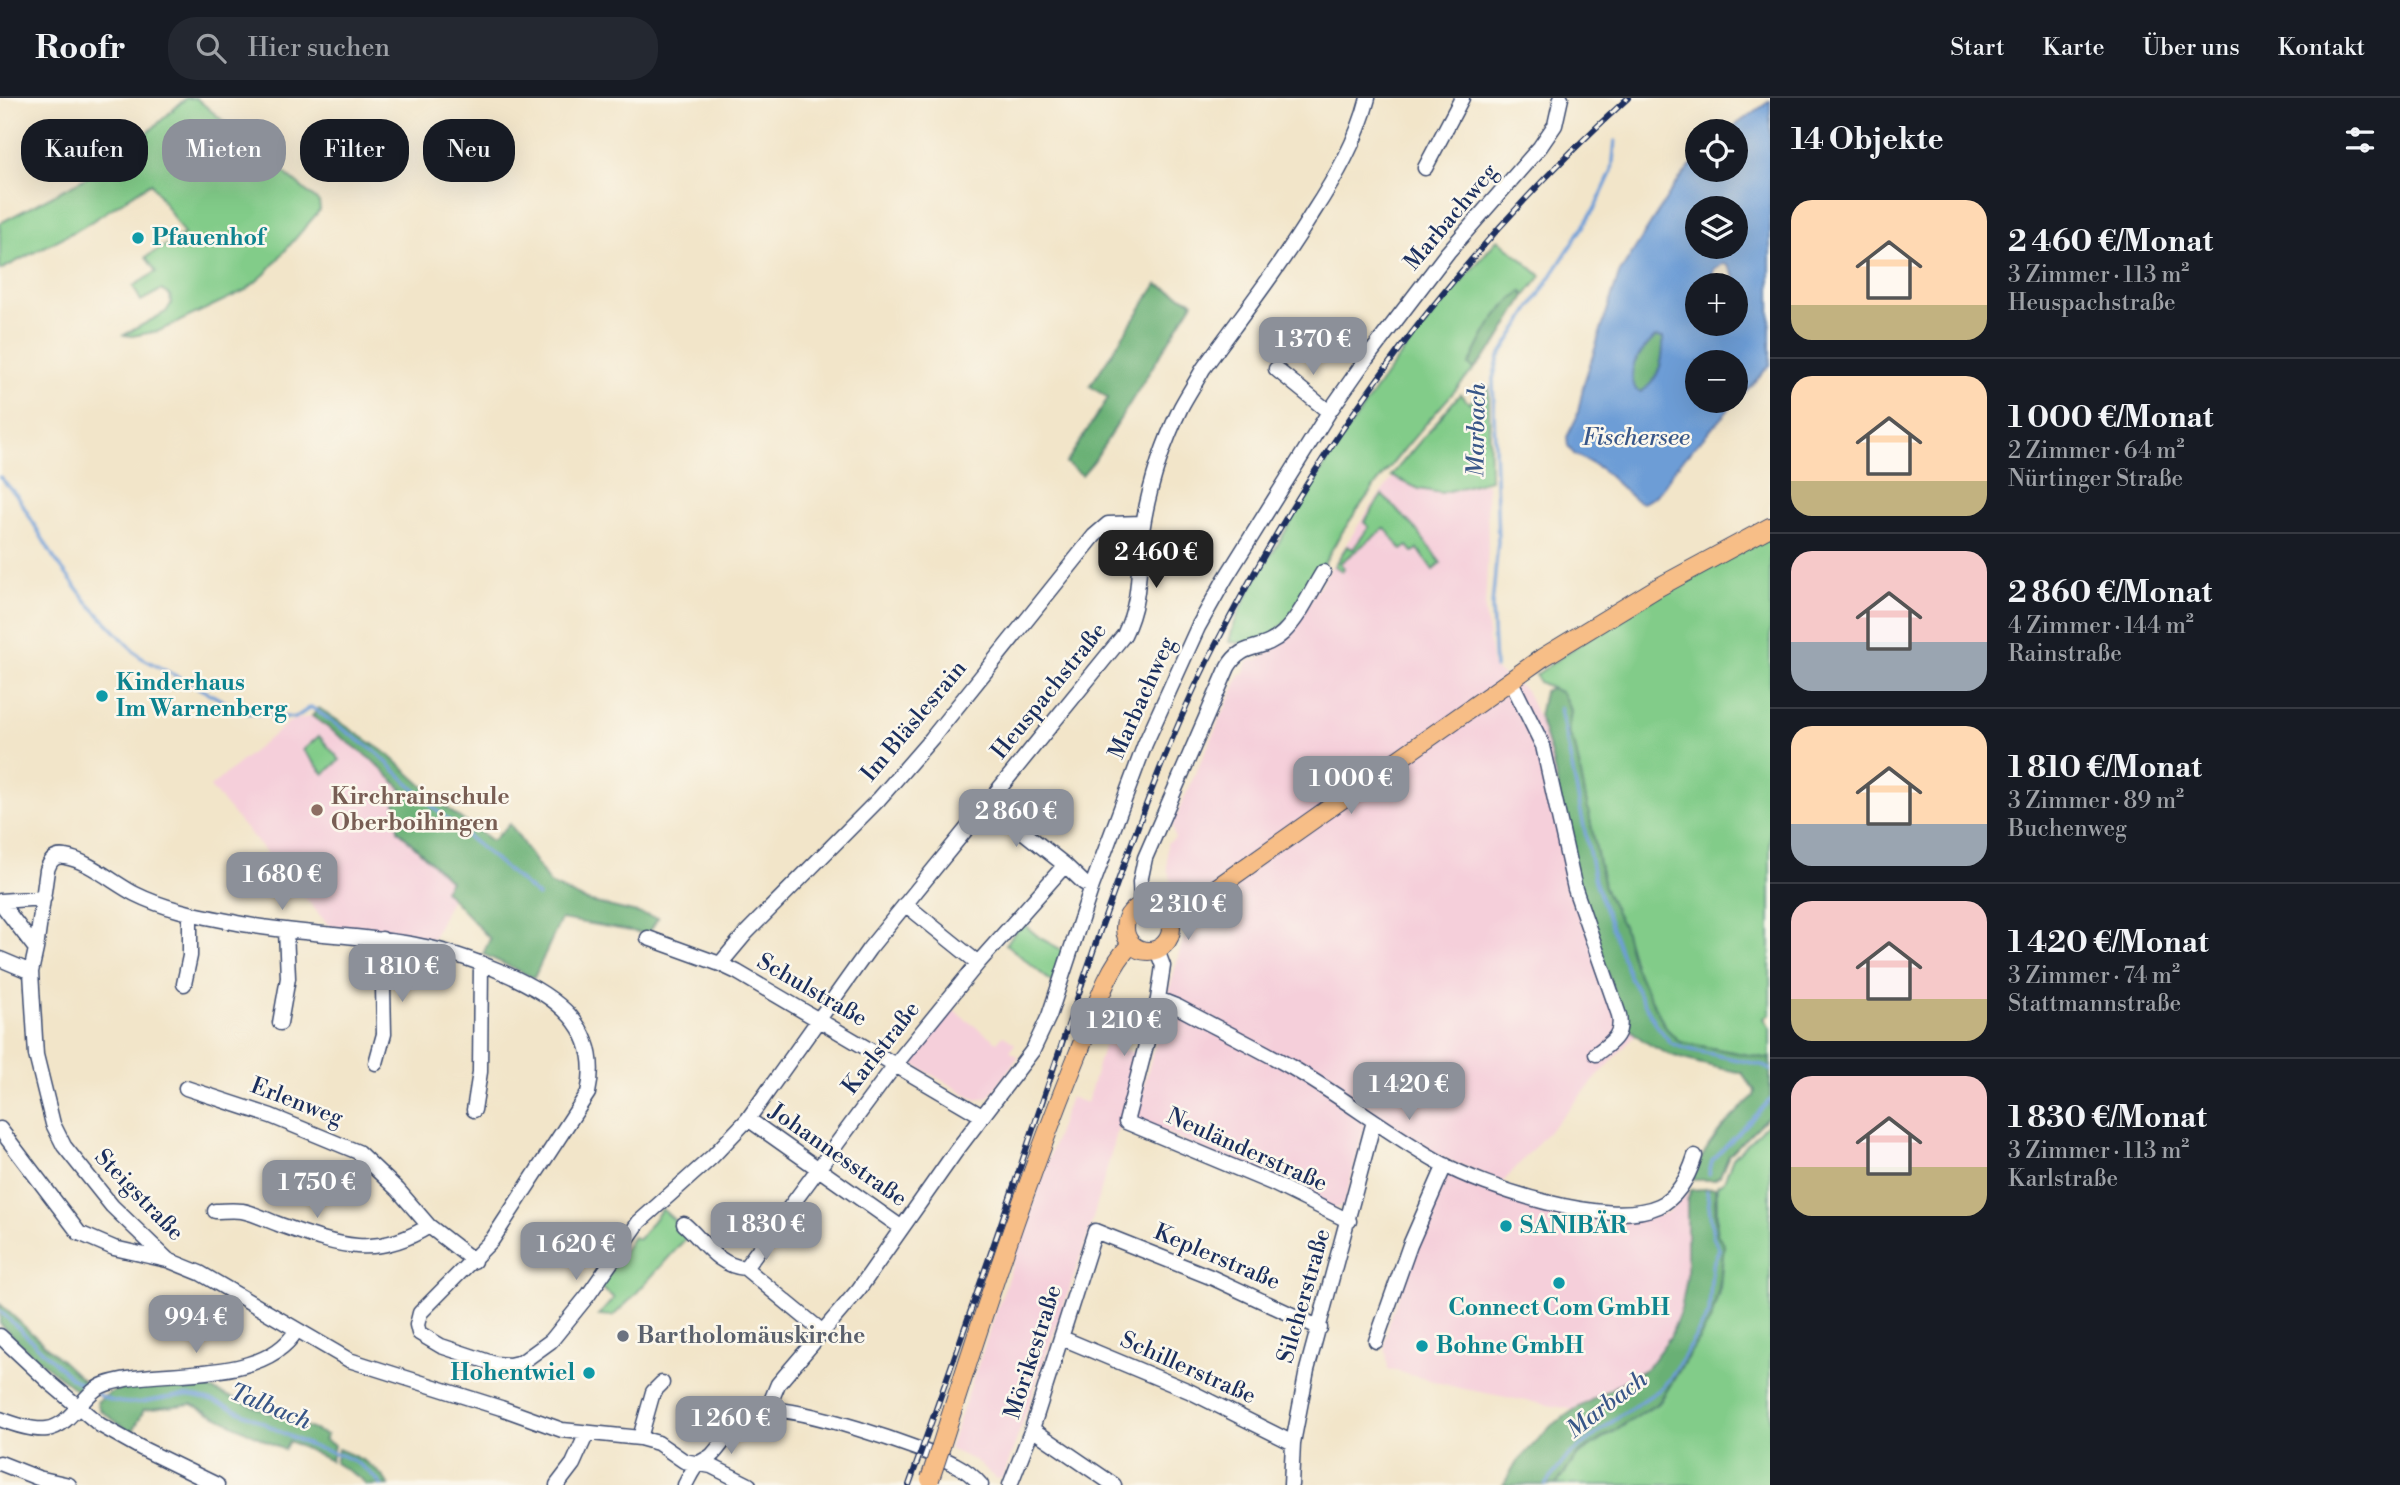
<!DOCTYPE html>
<html lang="de">
<meta charset="utf-8">
<style>
:root{--surface:#171b24;--page:#242831;--text:#f1f3f6;--muted:#9ea1a6;--line:#363941;--accent:#8c9099}
body{margin:0;font-family:"Libre Bodoni",serif;background:var(--page);color:var(--text);height:100vh;display:flex;flex-direction:column;font-size:26px;white-space:nowrap}
*{box-sizing:border-box;margin:0}
p{font-size:23px;color:var(--muted)}
.icon{flex:none;width:38px;height:38px;fill:none;stroke:currentColor;stroke-width:2;stroke-linecap:round;stroke-linejoin:round}
.map{position:relative;flex:1;overflow:hidden}
.sheet{display:flex;flex-direction:column;background:var(--surface);width:630px}
.sheet>*{flex:none}
.top-card{position:absolute;left:21px;top:21px;width:665px;height:63px;display:flex;gap:14px}
.controls{position:absolute;left:1685px;top:21px;display:grid;gap:14px}
.controls a{display:grid;place-items:center;width:63px;height:63px;border-radius:50%;background:var(--surface);box-shadow:0 7px 28px #0002;font-size:35px}
.price{position:absolute;translate:-50% -60px;padding:0 16px;border-radius:14px;background:var(--accent);color:#fff;font-size:23px;line-height:46px;filter:drop-shadow(0 2px 4px #0008)}
.price::after{content:'';position:absolute;left:50%;top:42px;width:21px;height:16px;margin-left:-10px;background:inherit;clip-path:polygon(0 0,100% 0,50% 100%)}
.price.selected{background:#222;color:#fff}
ul{padding:0;list-style:none}
li{display:flex;align-items:center;gap:21px;height:175px;padding:0 21px}
li+li{border-top:2px solid var(--line)}
li span{display:grid;place-items:center;flex:none;width:196px;height:140px;border-radius:21px;color:#555}
li>.icon{margin-inline-start:auto}
span .icon{width:84px;height:84px;fill:#fffc;stroke-width:1}
li b{font-size:30px}
h2{display:flex;justify-content:space-between;align-items:center;height:84px;padding:0 21px;font-size:30px}
.tag{padding:0 24px;border-radius:28px;background:var(--surface);box-shadow:0 7px 28px #0002;font-size:24px;line-height:63px}
.tag.selected{background:var(--accent);color:#fff}
header{display:flex;align-items:center;gap:42px;box-sizing:border-box;height:98px;padding:0 35px;background:var(--surface);border-bottom:2px solid var(--line)}
header strong{font-size:33px}
nav{display:flex;gap:38px;margin-inline-start:auto;font-size:24px}
.search{width:490px;height:63px;background:var(--page);display:flex;align-items:center;gap:18px;box-sizing:border-box;padding:0 24px;border-radius:28px;color:var(--muted);font-size:26px}
main{display:flex;flex:1;min-height:0}
.map>svg:first-child{display:block}
.built{fill:#f5cfda}
.green{fill:#82cc89;stroke:#4e7e74;stroke-width:2}
.forest{fill:#69b075;stroke:#42706a;stroke-width:2}
.water{fill:#6d9dd6;stroke:#44669a;stroke-width:2;fill-rule:evenodd}
.lines{fill:none;stroke-linecap:round;stroke-linejoin:round}
.stream{stroke:#6d9dd6;stroke-width:3.5}
.minor-casing{stroke:#3b4a6e;stroke-width:17}
.major-casing{stroke:#3b4a6e;stroke-width:20}
.minor{stroke:#fff;stroke-width:14}
.major{stroke:#f7be87;stroke-width:18}
.rail-casing{stroke:#1b2f5e;stroke-width:6}
.rail{stroke:#fbf7ec;stroke-width:3.5;stroke-dasharray:10;stroke-linecap:butt}
.major-bridge-casing{stroke:#3b4a6e;stroke-width:20;stroke-linecap:butt}
.major-bridge{stroke:#f7be87;stroke-width:18}
.culture-dot{fill:#0f9aa8;stroke:#fbf7ec;stroke-width:2.5}
.education-dot{fill:#8d6e63;stroke:#fbf7ec;stroke-width:2.5}
.worship-dot{fill:#6b7280;stroke:#fbf7ec;stroke-width:2.5}
.labels{text-anchor:middle;dominant-baseline:central;stroke-width:5;stroke-linejoin:round;paint-order:stroke}
.street-label{font-size:23px;fill:#1b2f5e;stroke:#fbf7ec}
.culture-label{font-size:23px;font-weight:bold;fill:#0d838f;stroke:#fbf7ec;text-anchor:start}
.education-label{font-size:23px;font-weight:bold;fill:#785e54;stroke:#fbf7ec;text-anchor:start}
.worship-label{font-size:23px;font-weight:bold;fill:#5b616d;stroke:#fbf7ec;text-anchor:start}
.water-label{font-size:24px;font-style:italic;fill:#385688;stroke:#fbf7ec}
</style>
<header>
<strong>Roofr</strong>
<div class="search"><svg class="icon" aria-label="search" viewBox="0 0 24 24"><circle cx="10" cy="10" r="6"/><path d="M15 15l6 6"/></svg>Hier suchen</div>
<nav><a>Start</a><a>Karte</a><a>Über uns</a><a>Kontakt</a></nav>
</header>
<main>
<div class="map">
<svg width="1770" height="1387" viewBox="0 0 1770 1387">
<rect width="100%" height="100%" fill="#fbf7ec"/>
<filter id="ink" filterUnits="userSpaceOnUse"><feTurbulence type="fractalNoise" baseFrequency=".0143" numOctaves="2"/><feDisplacementMap in="SourceGraphic" scale="14" xChannelSelector="R" yChannelSelector="G"/><feConvolveMatrix kernelMatrix="1 2 1 2 8 2 1 2 1" color-interpolation-filters="sRGB"/></filter>
<filter id="wash" filterUnits="userSpaceOnUse"><feTurbulence type="fractalNoise" baseFrequency=".00686" numOctaves="4" result="noise"/><feDisplacementMap in="SourceGraphic" scale="28" xChannelSelector="R" yChannelSelector="G"/><feGaussianBlur stdDeviation="1.57" result="paint"/><feColorMatrix in="noise" values="0 0 0 0 0 0 0 0 0 0 0 0 0 0 0 0 0 1.4 0 .05"/><feComposite in="paint" operator="in"/></filter>
<g filter="url(#wash)">
<rect width="100%" height="100%" fill="#f2e5c9"/>
<path class="built" d="M1401,368L1459,386H1487L1488,449L1485,512L1493,571L1526,592L1549,645L1637,935L1503,1084L1441,1059L1368,1015L1344,1108L1333,1111L1135,1021L1182,844L1199,819L1186,799L1177,797L1173,788L1167,770V745L1175,740L1172,727L1241,575L1243,576L1249,562H1258L1280,546L1290,533L1365,417Z
M319,616L406,691L458,786L432,842L330,829L210,689L289,624Z
M951,911L997,944L1003,937L1015,946L1010,953L1018,959L989,999L977,1002L911,965Z
M1104,946L1139,956L1088,1138L1003,1380L996,1381L976,1363L949,1351L1070,999L1087,1005Z
M1447,1075L1581,1118L1624,1122L1647,1121L1668,1114L1691,1092L1687,1103V1179L1681,1211L1670,1239L1648,1270L1574,1312L1459,1290L1388,1271L1385,1244L1388,1225Z"/>
<path class="green" d="M186,0H196L319,104L320,112L265,176L246,192L159,233L132,238L124,237L166,214L171,206L170,197L161,192L141,203L133,188L156,174L146,159L184,136L151,85L83,129L0,172V125L84,81L143,39Z
M1498,141L1541,178L1525,198L1522,194L1503,209L1469,267L1474,271C1428,323 1381,375 1343,433C1326,459 1300,514 1278,532C1261,547 1250,546 1229,544C1237,509 1260,475 1279,444C1313,385 1349,328 1389,273C1423,227 1461,184 1498,141Z
M1489,289L1490,382L1441,395L1419,391L1391,378L1460,296L1469,305Z
M1382,397L1414,429L1441,465L1433,472L1418,451L1413,454L1408,448L1402,452L1385,430L1340,465L1344,470L1342,473L1334,468L1347,448L1353,451L1369,429L1364,424Z
M1770,439V916L1764,920L1770,931V961L1680,944L1666,930L1635,870L1623,828L1604,790L1575,648L1568,634L1571,612L1562,595L1539,584L1536,577C1609,522 1688,480 1770,439Z
M319,638L340,662L324,676L303,652Z
M1022,825L1040,840L1064,853L1054,886L1006,846Z
M1770,1023V1387H1556L1578,1357L1660,1304L1711,1221L1720,1190L1724,1146L1717,1136V1088L1724,1083L1733,1060Z
M662,1111L690,1136L630,1202L613,1218L599,1217L614,1200L600,1189L633,1139L639,1141Z"/>
<path class="forest" d="M1157,186L1193,204L1094,363L1082,377L1066,365L1108,300L1090,288Z
M1522,193L1525,198L1497,245L1474,271L1469,267C1486,233 1491,218 1522,193Z
M1655,239H1663C1664,261 1660,281 1642,294L1636,293C1625,268 1639,257 1655,239Z
M1551,590L1562,595L1571,613L1568,634L1575,648L1604,790L1623,828L1635,870L1666,930L1680,944L1770,961V1016L1729,1057L1720,1078L1714,1082H1692C1704,1046 1727,1023 1754,998L1755,993L1742,975C1702,966 1650,959 1624,924L1578,790L1551,657L1539,619L1544,593Z
M319,610L389,657L453,715L492,743L510,726L550,786L587,803L658,820L648,836L561,821L534,880L483,856L490,841L444,792L450,783L398,732L395,703L402,691L370,660L312,618Z
M1715,1090L1716,1135L1724,1146L1719,1190L1711,1221L1659,1304L1578,1356L1556,1387H1503L1517,1364L1552,1327L1574,1312L1647,1270L1670,1239L1681,1211L1687,1179V1103L1691,1092Z
M0,1206L90,1289L81,1296L29,1254L0,1226Z
M190,1283L327,1337L324,1342L334,1347L331,1363L289,1343L284,1352L192,1306L144,1312L132,1335L100,1312L97,1304C121,1282 159,1286 190,1283Z
M338,1351C360,1360 376,1367 389,1387H366L361,1381L335,1365Z"/>
<path class="water" d="M1770,3V267L1674,371C1666,385 1659,400 1642,405L1633,400L1600,370L1574,356L1568,348L1567,339L1577,319L1584,285L1619,176L1677,84L1697,61L1698,72H1736V33H1727ZM1698,110H1736V149H1698ZM1723,166L1728,167L1737,183L1736,226H1698V187H1717L1712,179L1714,171ZM1655,239L1663,240C1664,261 1660,282 1641,294L1636,292C1625,269 1639,256 1655,239ZM1698,264H1736V303H1698Z"/>
<g class="lines">
<path class="stream" d="M0,379L18,399L54,460L88,505L140,559L246,615L295,620L311,609L376,654L433,709L538,798
M1495,570L1492,508L1498,444L1493,281L1499,259L1595,110L1612,73L1615,43
M1560,610L1595,783L1630,880L1658,929L1671,945L1683,950L1762,967L1770,972
M1709,1076L1712,1063L1770,1002
M0,1213L71,1280L91,1292
M97,1296C133,1318 164,1292 197,1299C237,1307 274,1333 311,1348C324,1353 340,1355 352,1362C362,1368 374,1377 381,1387
M1545,1387L1568,1358L1621,1317L1659,1292L1671,1279L1709,1216L1712,1168L1719,1151L1713,1138L1707,1093"/>
</g>
</g>
<g filter="url(#ink)">
<g class="lines">
<g class="minor-casing">
<path id="minor" d="M1425,70L1462,0
M1276,271L1329,314
M1510,581L1543,648L1575,791L1619,917C1623,939 1611,944 1596,956
M988,706L1065,767L1084,785L1092,788
M0,803L44,800
M0,804L36,851L31,874L36,957L53,1026L64,1048L112,1108L168,1162L200,1175L349,1262L501,1310L562,1332L640,1340L658,1345L684,1363L711,1368L749,1387
M905,806L978,865
M1141,808L1140,784L1145,760L1228,569C1243,543 1262,555 1283,535C1300,519 1311,493 1323,474
M648,840L720,866L737,874L982,1018
M36,851L47,772C50,763 54,757 65,759C87,762 114,785 135,796C167,812 202,818 237,825C298,837 360,836 421,848C449,853 476,863 502,874C555,897 603,929 588,995L492,1142L420,1215L417,1227L419,1235L441,1248L495,1266L509,1267L522,1264L551,1243L589,1196L639,1124L712,1059L748,1021L869,851L1124,537C1144,496 1136,464 1144,421C1151,383 1164,344 1181,309C1188,296 1196,284 1203,271C1240,220 1279,170 1312,116C1336,79 1357,43 1368,0
M1157,852L1163,868L1158,901L1126,1024L1272,1085L1349,1123
M0,861L31,874
M720,866L746,835L879,701L932,640L1094,438L1108,426L1143,425
M184,886L190,858V816
M1158,901L1178,909C1215,929 1254,948 1291,969C1341,998 1388,1035 1439,1064C1485,1090 1608,1131 1659,1108C1678,1099 1689,1077 1695,1058
M280,925L288,880L286,832
M376,965L384,936L382,841
M186,990L271,1018L358,1054L398,1092L429,1128L474,1163
M474,1012L480,974L481,865
M748,1021L902,1130
M0,1031L79,1135L114,1150L167,1162
M215,1113C223,1113 233,1112 242,1113C254,1115 267,1122 278,1126C334,1146 374,1163 429,1128
M684,1126C703,1142 717,1168 745,1170L824,1235
M745,1170L895,967L978,865L1065,767
M0,1238L49,1284L100,1327L141,1350L217,1387
M1062,1240L1189,1293L1293,1345
M1376,1243L1410,1147L1445,1067
M771,1311V1303L778,1286L859,1191L956,1053L1033,952L1049,918L1092,788L1145,646L1198,529L1225,481L1329,314L1364,264L1448,154L1540,49L1555,27L1561,0
M0,1321C13,1326 33,1333 47,1331C69,1328 80,1302 96,1291C104,1285 117,1283 127,1281C177,1272 266,1283 296,1233
M1032,1331L1114,1387
M640,1340L653,1294L662,1285
M0,1365L38,1380L69,1387
M557,1387L573,1366L587,1335
M685,1387C689,1380 693,1369 700,1365C704,1361 709,1361 713,1356C727,1341 738,1317 759,1312C791,1305 924,1350 956,1367C966,1372 974,1379 981,1387
M1010,1387L1032,1331L1095,1133L1213,1180L1320,1230
M1291,1387L1293,1345L1307,1272L1374,1023"/>
</g>
<g class="major-casing">
<path id="major" d="M1125 830a23 23 0 1 1 46 0a23 23 0 1 1-46 0Z
M1169,819L1198,803L1542,560L1657,490L1770,429
M941,1348C983,1216 1026,1084 1078,956C1093,920 1104,874 1131,846"/>
</g>
<use href="#minor" class="minor"/>
<use href="#major" class="major"/>
<g class="rail-casing">
<path id="rail" d="M909,1387C949,1275 989,1162 1027,1049C1051,976 1076,903 1101,830C1135,736 1168,640 1214,550C1319,344 1456,156 1628,0"/>
</g>
<use href="#rail" class="rail"/>
<g class="major-bridge-casing">
<path id="major-bridge" d="M930,1381L941,1348"/>
</g>
<use href="#major-bridge" class="major-bridge"/>
</g>
</g>
<g class="culture-dot">
<circle cx="138" cy="140" r="7"/>
<circle cx="102" cy="598" r="7"/>
<circle cx="1506" cy="1128" r="7"/>
<circle cx="1559" cy="1185" r="7"/>
<circle cx="1422" cy="1248" r="7"/>
<circle cx="589" cy="1275" r="7"/>
</g>
<circle class="education-dot" cx="317" cy="712" r="7"/>
<circle class="worship-dot" cx="623" cy="1238" r="7"/>
<g class="labels">
<g class="street-label">
<text transform="translate(1451 119) rotate(-50)">Marbachweg</text>
<text transform="translate(1049 593) rotate(-51)">Heuspachstraße</text>
<text transform="translate(1142 600) rotate(-66)">Marbachweg</text>
<text transform="translate(914 623) rotate(-50)">Im Bläslesrain</text>
<text transform="translate(812 892) rotate(30)">Schulstraße</text>
<text transform="translate(881 950) rotate(-52)">Karlstraße</text>
<text transform="translate(297 1004) rotate(21)">Erlenweg</text>
<text transform="translate(1247 1052) rotate(24)">Neuländerstraße</text>
<text transform="translate(838 1057) rotate(35)">Johannesstraße</text>
<text transform="translate(139 1097) rotate(46)">Steigstraße</text>
<text transform="translate(1217 1159) rotate(23)">Keplerstraße</text>
<text transform="translate(1304 1198) rotate(-74)">Silcherstraße</text>
<text transform="translate(1033 1254) rotate(-72)">Mörikestraße</text>
<text transform="translate(1188 1270) rotate(24)">Schillerstraße</text>
</g>
<g class="culture-label">
<text x="152" y="140">Pfauenhof</text>
<text x="116" y="585">Kinderhaus<tspan x="116" dy="26">Im Warnenberg</tspan></text>
<text x="1520" y="1128">SANIBÄR</text>
<text x="1559" y="1210" text-anchor="middle">Connect Com GmbH</text>
<text x="1436" y="1248">Bohne GmbH</text>
<text x="575" y="1275" text-anchor="end">Hohentwiel</text>
</g>
<g class="education-label">
<text x="331" y="699">Kirchrainschule<tspan x="331" dy="26">Oberboihingen</tspan></text>
</g>
<g class="worship-label">
<text x="637" y="1238">Bartholomäuskirche</text>
</g>
<g class="water-label">
<text transform="translate(1477 332) rotate(-89)">Marbach</text>
<text x="1636" y="340">Fischersee</text>
<text transform="translate(1607 1307) rotate(-37)">Marbach</text>
<text transform="translate(270 1309) rotate(22)">Talbach</text>
</g>
</g>
</svg>
<div class="controls">
<a><svg class="icon" aria-label="locate" viewBox="0 0 24 24"><circle cx="12" cy="12" r="6"/><path d="M12 2v4M12 18v4M2 12h4M18 12h4"/></svg></a>
<a><svg class="icon" aria-label="layers" viewBox="0 0 24 24"><path d="M12 4l9 5-9 5-9-5zM3 14l9 5 9-5"/></svg></a>
<a>+</a>
<a>−</a>
</div>
<b class="price" style="left:1313px;top:279px">1 370 €</b>
<b class="price selected" style="left:1156px;top:492px">2 460 €</b>
<b class="price" style="left:1351px;top:718px">1 000 €</b>
<b class="price" style="left:1016px;top:751px">2 860 €</b>
<b class="price" style="left:282px;top:814px">1 680 €</b>
<b class="price" style="left:1188px;top:844px">2 310 €</b>
<b class="price" style="left:402px;top:906px">1 810 €</b>
<b class="price" style="left:1124px;top:960px">1 210 €</b>
<b class="price" style="left:1409px;top:1024px">1 420 €</b>
<b class="price" style="left:317px;top:1122px">1 750 €</b>
<b class="price" style="left:766px;top:1164px">1 830 €</b>
<b class="price" style="left:576px;top:1184px">1 620 €</b>
<b class="price" style="left:196px;top:1257px">994 €</b>
<b class="price" style="left:731px;top:1358px">1 260 €</b>
<div class="top-card">
<a class="tag">Kaufen</a>
<a class="tag selected">Mieten</a>
<a class="tag">Filter</a>
<a class="tag">Neu</a>
</div>
</div>
<section class="sheet">
<h2>14 Objekte<svg class="icon" aria-label="filters" viewBox="0 0 24 24"><path d="M4 7h16M4 17h16"/><circle cx="9" cy="7" r="2"/><circle cx="15" cy="17" r="2"/></svg></h2>
<ul>
<li><span style="background:linear-gradient(#ffd9b3 75%,#c2b280 0)"><svg class="icon" aria-label="home" viewBox="0 0 24 24"><path d="M3 11l9-7 9 7M6 9v11h12V9"/></svg></span><div><b>2 460 €/Monat</b><p>3 Zimmer · 113 m²</p><p>Heuspachstraße</p></div></li>
<li><span style="background:linear-gradient(#ffd9b3 75%,#c2b280 0)"><svg class="icon" aria-label="home" viewBox="0 0 24 24"><path d="M3 11l9-7 9 7M6 9v11h12V9"/></svg></span><div><b>1 000 €/Monat</b><p>2 Zimmer · 64 m²</p><p>Nürtinger Straße</p></div></li>
<li><span style="background:linear-gradient(#f6c9c9 65%,#9aa5b1 0)"><svg class="icon" aria-label="home" viewBox="0 0 24 24"><path d="M3 11l9-7 9 7M6 9v11h12V9"/></svg></span><div><b>2 860 €/Monat</b><p>4 Zimmer · 144 m²</p><p>Rainstraße</p></div></li>
<li><span style="background:linear-gradient(#ffd9b3 70%,#9aa5b1 0)"><svg class="icon" aria-label="home" viewBox="0 0 24 24"><path d="M3 11l9-7 9 7M6 9v11h12V9"/></svg></span><div><b>1 810 €/Monat</b><p>3 Zimmer · 89 m²</p><p>Buchenweg</p></div></li>
<li><span style="background:linear-gradient(#f6c9c9 70%,#c2b280 0)"><svg class="icon" aria-label="home" viewBox="0 0 24 24"><path d="M3 11l9-7 9 7M6 9v11h12V9"/></svg></span><div><b>1 420 €/Monat</b><p>3 Zimmer · 74 m²</p><p>Stattmannstraße</p></div></li>
<li><span style="background:linear-gradient(#f6c9c9 65%,#c2b280 0)"><svg class="icon" aria-label="home" viewBox="0 0 24 24"><path d="M3 11l9-7 9 7M6 9v11h12V9"/></svg></span><div><b>1 830 €/Monat</b><p>3 Zimmer · 113 m²</p><p>Karlstraße</p></div></li>
</ul>
</section>
</main>
